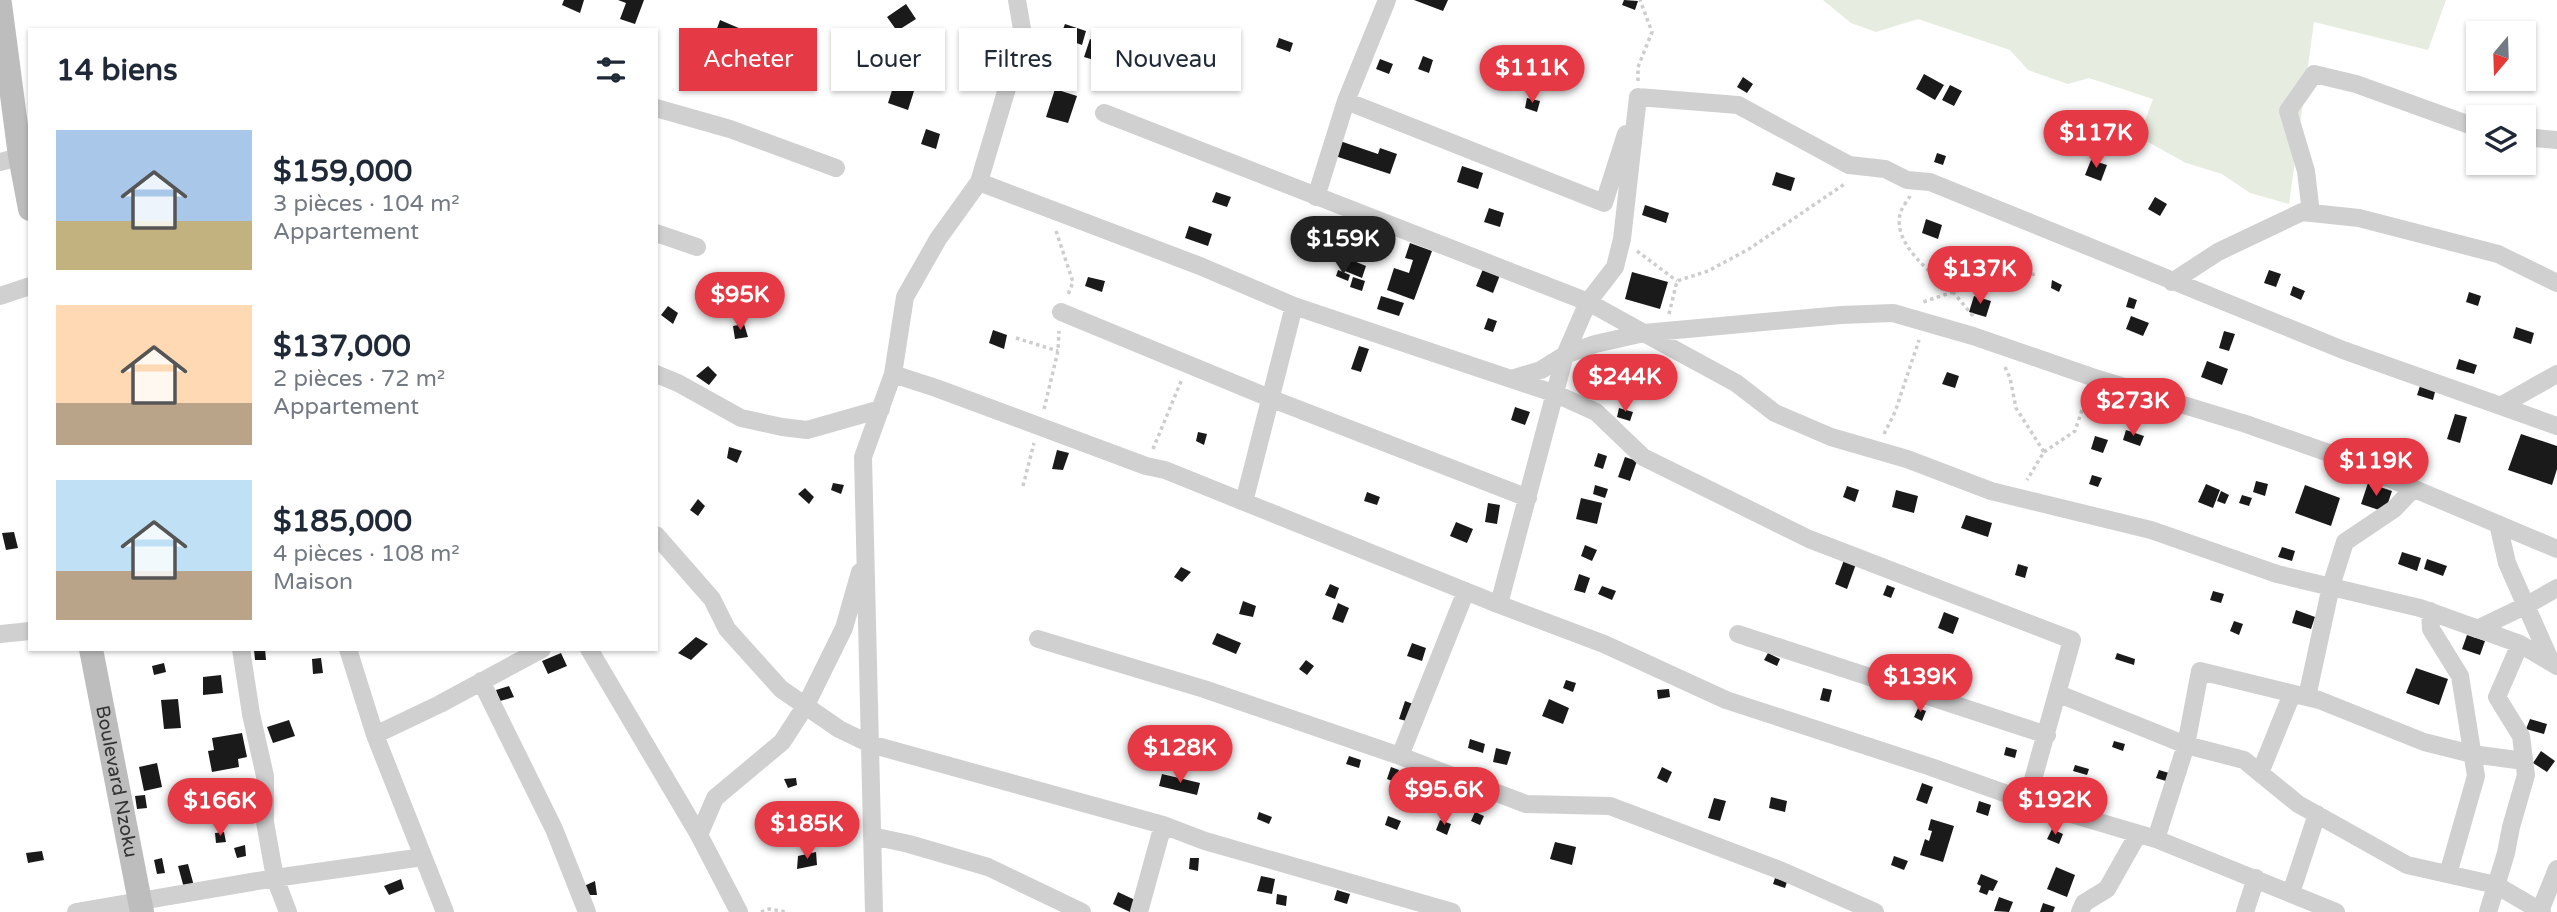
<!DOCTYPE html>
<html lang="fr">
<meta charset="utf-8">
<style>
:root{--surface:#fff;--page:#f6f6f7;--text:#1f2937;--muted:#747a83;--accent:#e63946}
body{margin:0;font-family:"Varela Round",sans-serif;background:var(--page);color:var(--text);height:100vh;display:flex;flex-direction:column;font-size:26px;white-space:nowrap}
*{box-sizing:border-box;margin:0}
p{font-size:23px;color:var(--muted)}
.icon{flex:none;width:38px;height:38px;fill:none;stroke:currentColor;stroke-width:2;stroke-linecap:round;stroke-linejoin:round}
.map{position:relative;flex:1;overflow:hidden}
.drawer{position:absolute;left:28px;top:28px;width:630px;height:623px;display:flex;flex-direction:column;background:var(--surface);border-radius:0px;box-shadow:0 2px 5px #0004}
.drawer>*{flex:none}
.top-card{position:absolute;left:679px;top:28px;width:665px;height:63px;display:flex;gap:14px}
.needle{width:46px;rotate:199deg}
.fabs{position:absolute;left:2466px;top:21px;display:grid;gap:14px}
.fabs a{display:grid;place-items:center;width:70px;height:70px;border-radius:0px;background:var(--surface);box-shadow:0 2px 5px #0004;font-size:35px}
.price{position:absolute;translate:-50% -60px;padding:0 16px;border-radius:24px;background:var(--accent);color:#fff;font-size:23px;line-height:46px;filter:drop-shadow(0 2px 4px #0008)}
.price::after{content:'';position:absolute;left:50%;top:42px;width:21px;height:16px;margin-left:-10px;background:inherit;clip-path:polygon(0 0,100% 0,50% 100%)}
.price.selected{background:#222;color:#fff}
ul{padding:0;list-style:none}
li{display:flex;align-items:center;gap:21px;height:175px;padding:0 28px}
li span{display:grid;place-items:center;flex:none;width:196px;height:140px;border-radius:0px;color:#555}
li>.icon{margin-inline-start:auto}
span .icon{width:84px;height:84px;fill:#fffc;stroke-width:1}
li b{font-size:30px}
h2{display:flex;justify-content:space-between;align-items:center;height:84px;padding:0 28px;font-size:30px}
.pill{padding:0 24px;border-radius:0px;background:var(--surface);box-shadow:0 2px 5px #0004;font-size:24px;line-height:63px}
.pill.selected{background:var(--accent);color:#fff}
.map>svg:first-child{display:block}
.green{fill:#e6ecdf}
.building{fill:#1a1a1a}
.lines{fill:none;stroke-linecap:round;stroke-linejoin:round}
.path{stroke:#cdcdcd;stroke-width:3.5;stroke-dasharray:3.5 3.5;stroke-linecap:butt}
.street{stroke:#d0d0d0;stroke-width:18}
.secondary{stroke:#bdbdbd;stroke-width:24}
.labels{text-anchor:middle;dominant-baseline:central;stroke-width:7;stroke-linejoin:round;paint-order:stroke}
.street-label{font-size:19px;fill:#333;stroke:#fff}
</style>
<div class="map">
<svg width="2557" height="912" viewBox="0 0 2557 912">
<rect width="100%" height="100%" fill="#fff"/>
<path class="green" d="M1823,0H2446L2428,50L2314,22L2289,204L2250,193L2222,174L2186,163L2139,137L2153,99L2089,78L2068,84L2028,70L2010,50L1918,19L1876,32L1851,23Z"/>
<path class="building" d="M564,0H584L580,13L562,5Z
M618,0H644L635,24L620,19L626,3Z
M1414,0H1448L1443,11Z
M1624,0L1638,1L1635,10L1622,5Z
M906,4L916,19L897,31L887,17Z
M720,20L741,29L736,42L715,34Z
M1065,24L1086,31L1082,45L1060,37Z
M1279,38L1293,43L1290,52L1276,47Z
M1090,39L1100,43L1094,60L1084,57Z
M764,50L789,58L783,78L757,71Z
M1423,56L1433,60L1429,73L1418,69Z
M1380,59L1393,64L1389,74L1376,69Z
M1924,74L1944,85L1935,100L1916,89Z
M1743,77L1753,84L1747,93L1737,87Z
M894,84L914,91L908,110L888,103Z
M1950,85L1962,91L1954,106L1942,100Z
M1055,89L1077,96L1068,123L1046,117Z
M1527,98L1540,101L1537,112L1525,108Z
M2481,109L2494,113L2492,117H2479Z
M926,129L940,134L936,149L921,144Z
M1337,140L1378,154L1380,148L1397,154L1390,174L1332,155Z
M1937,153L1946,156L1943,165L1934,162Z
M2091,160L2107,165L2101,181L2085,175Z
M1462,166L1483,173L1478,189L1457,182Z
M1776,172L1795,178L1791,191L1772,185Z
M1216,192L1231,197L1227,207L1212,202Z
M2155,197L2167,204L2160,216L2148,209Z
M1645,205L1669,213L1666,223L1642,215Z
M1489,208L1504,213L1500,227L1484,222Z
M1926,219L1942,225L1938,239L1922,233Z
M1189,226L1212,234L1208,246L1185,238Z
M1410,243L1432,251L1414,300L1387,290L1394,268L1409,273L1413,260L1405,258Z
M1349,259L1366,266L1362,278L1345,271Z
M1483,269L1500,275L1493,293L1476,286Z
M1338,270L1350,275L1348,281L1336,276Z
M2269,270L2281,274L2276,287L2264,283Z
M1632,272L1668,282L1660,309L1625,299Z
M1088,277L1105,281L1102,292L1085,286Z
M1353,277L1365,281L1362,291L1350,287Z
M2052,280L2062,285L2059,292L2051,288Z
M2293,286L2305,291L2301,300L2290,295Z
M2469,292L2481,296L2478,306L2466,302Z
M1381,296L1404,303L1399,316L1377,309Z
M1974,296L1991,301L1986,317L1969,312Z
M2129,297L2137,300L2134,309L2126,307Z
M668,306L678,313L673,324L661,315Z
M2131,316L2149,323L2143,336L2126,329Z
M1488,318L1497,321L1493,332L1484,329Z
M744,324L748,337L735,339L733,326Z
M2516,327L2534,333L2531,344L2513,338Z
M993,330L1007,335L1004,349L989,343Z
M2224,331L2235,334L2229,351L2219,348Z
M1359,346L1369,349L1361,372L1351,369Z
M2459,359L2477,365L2474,374L2456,369Z
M2207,361L2228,369L2222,385L2201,377Z
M708,366L717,375L709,385L696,376Z
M1947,372L1959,376L1955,388L1942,384Z
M2421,383L2436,388L2433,400L2417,395Z
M1515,407L1530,412L1525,425L1511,420Z
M1619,408L1633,412L1630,421L1617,417Z
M2455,414L2467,417L2460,443L2447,439Z
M2126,430L2144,436L2140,446L2123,440Z
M1198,432L1207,434L1204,445L1196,441Z
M2521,434L2557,446V469L2552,485L2508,470Z
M2095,436L2108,440L2103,453L2091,449Z
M729,447L742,451L737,463L727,458Z
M2394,447L2408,452L2403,464L2390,459Z
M1057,450L1069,453L1063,470L1052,469Z
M1598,453L1607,456L1603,469L1594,466Z
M1625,457L1637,461L1630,481L1618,477Z
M2092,475L2102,478L2098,487L2089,484Z
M2256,481L2268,484L2265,496L2253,492Z
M833,483L844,485L841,494L831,490Z
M2368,483L2392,491L2385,512L2361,504Z
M2206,484L2220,490L2213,508L2198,502Z
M1595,485L1608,489L1605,498L1593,494Z
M2305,485L2340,498L2331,526L2295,513Z
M1847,486L1859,490L1855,502L1843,497Z
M805,488L814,497L809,504L798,494Z
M1896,490L1918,496L1914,513L1892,507Z
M2221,491L2229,495L2225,504L2217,501Z
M1367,492L1380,497L1377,505L1364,501Z
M2242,495L2252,498L2249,506L2239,503Z
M1581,498L1602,503L1597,524L1576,519Z
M698,499L705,506L698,516L690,510Z
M1488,503L1500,505L1497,524L1485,522Z
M1966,515L1992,523L1988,537L1961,528Z
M1456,522L1473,529L1467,543L1450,536Z
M14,532L18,548L6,550L2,533Z
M1585,545L1597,550L1592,561L1581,556Z
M2282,547L2295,551L2292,561L2278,557Z
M2402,552L2421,558L2417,571L2398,564Z
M2427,559L2447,566L2443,576L2424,569Z
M1844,560L1856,564L1847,589L1835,584Z
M2018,564L2028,567L2025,578L2015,575Z
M1181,567L1191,572L1182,582L1174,577Z
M1579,574L1590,578L1585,593L1574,590Z
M1330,584L1339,588L1335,599L1325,595Z
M1887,585L1895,588L1891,598L1883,595Z
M1602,586L1616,591L1612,600L1598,594Z
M2213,591L2224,594L2221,603L2210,600Z
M1243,601L1256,606L1253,617L1239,614Z
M1338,603L1349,608L1343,623L1332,619Z
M2296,610L2315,617L2311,629L2292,623Z
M1944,612L1959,618L1953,634L1938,628Z
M2234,621L2243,624L2239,635L2230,631Z
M1217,633L1241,643L1236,654L1212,644Z
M2467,635L2485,641L2480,655L2462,649Z
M696,637L708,644L691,660L678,653Z
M1412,643L1426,648L1422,661L1407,656Z
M265,649L266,660H255L254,650Z
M561,653L567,666L548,674L542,661Z
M1768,653L1780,659L1777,666L1764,660Z
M2117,653L2135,659L2134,665L2115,659Z
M321,658L323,673L313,674L312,659Z
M1925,659L1935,663L1930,677L1919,672Z
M1306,660L1314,666L1307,675L1299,669Z
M164,663L166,672L154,675L152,666Z
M2416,668L2448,679L2439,705L2406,693Z
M221,675L223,693L203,695V677Z
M1566,680L1576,683L1573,692L1563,688Z
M509,686L514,697L500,701L496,690Z
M1823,688L1832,690L1829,702L1820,700Z
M1669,689L1670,697L1658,699L1657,690Z
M178,699L181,728L164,729L161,700Z
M1549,699L1569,708L1563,724L1542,716Z
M1405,701L1416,705L1410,722L1399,719Z
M1918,708L1926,711L1922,721L1914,717Z
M2530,719L2547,724L2544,734L2526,729Z
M289,720L295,736L273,743L267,727Z
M242,733L247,757L238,759L239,767L212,772L208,751L214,750L212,738Z
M1470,739L1485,744L1483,753L1468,748Z
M2114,741L2125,744L2123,751L2112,747Z
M2006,747L2017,750L2015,758L2004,755Z
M1496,748L1511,752L1507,765L1493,762Z
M2541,751L2555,761L2547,772L2533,763Z
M1349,756L1361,760L1359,768L1346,764Z
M157,763L162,787L144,791L139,767Z
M2075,765L2089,769L2087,775L2073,771Z
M1391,767L1399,770L1395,782L1387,779Z
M1662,767L1672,772L1667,783L1657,778Z
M2159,770L2169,773L2166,781L2156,778Z
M1162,774L1200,783L1197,795L1159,786Z
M796,778L797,785L788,788L784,779Z
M1922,783L1933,787L1927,804L1916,800Z
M145,795L147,808L137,809L135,796Z
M1771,797L1787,801L1785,812L1769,808Z
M229,798L231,805L219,809L216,801Z
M1714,798L1726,801L1720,821L1708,818Z
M1979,801L1991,805L1988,816L1976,812Z
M1259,812L1272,817L1269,824L1257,819Z
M1475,812L1484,816L1480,825L1471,821Z
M1388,816L1401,821L1397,830L1385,825Z
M1931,819L1954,826L1943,862L1920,855L1925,839L1929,841L1932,831L1928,830Z
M1440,820L1451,824L1447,835L1436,830Z
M2052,829L2063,834L2059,844L2047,839Z
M224,832L226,842L216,843L215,833Z
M1555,842L1576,847L1572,865L1550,859Z
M245,845L246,856L237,858L234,848Z
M42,851L44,860L28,863L26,853Z
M816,852L817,865L797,869L798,856Z
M1894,856L1908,861L1904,870L1891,865Z
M162,858L165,873L157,874L154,860Z
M1190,858H1199L1198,871L1189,869Z
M188,864L194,886L184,888L178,866Z
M2056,867L2075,875L2067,897L2047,889Z
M1981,874L1998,881L1993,891L1989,890L1987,895L1979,892L1981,886L1977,884Z
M1261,876L1275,879L1272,894L1257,891Z
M1775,878L1787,882L1785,888L1773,884Z
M401,879L404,889L389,895L384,886Z
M595,881L597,895H590L584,886Z
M1337,890L1350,894L1347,904L1334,900Z
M1118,892L1135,900L1130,912L1113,904Z
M1277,894L1287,896L1286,906L1276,904Z
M1999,897L2013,902L2009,912L1994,911Z
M2043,903L2055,907L2053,912H2040Z"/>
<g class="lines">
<path class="path" d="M1638,81V67L1652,32L1640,0
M1910,196C1908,200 1903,206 1901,211C1890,243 1932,273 1953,292L1923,302
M1056,231L1073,282L1067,297
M1637,251L1677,281
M1669,314L1677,281L1708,271L1749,249L1846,183
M1973,316L1953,292L1996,277L2038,274
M1016,338L1058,351
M2005,367L2010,378L2016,408L2044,452L2027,480
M1044,409L1058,351L1059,331
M1884,434L1895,412L1919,340
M1153,449L1182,379
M2044,452L2075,431L2087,395
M1023,486L1034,443
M761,912L769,909L787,912"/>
<path class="street" d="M1638,97L1738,105L1849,165L1885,169L1907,180L1930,182L2343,350L2557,426
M1346,101L1604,203L1626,134
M656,108L730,129L836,168
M1104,113L1588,302L1644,333L1841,315L1893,313L1973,336L2092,377L2246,424L2329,453L2557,549
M2524,137L2557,140
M0,162L30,154
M979,182L1200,266L1294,306L1556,394L1596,412L1643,457L1809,539L2072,640L2027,801
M1316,197L1346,101L1387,0
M2311,213L2306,171L2288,111L2314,74L2356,84L2478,128
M656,233L697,247
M2172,282L2218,252L2302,212L2359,218L2498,254L2557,283
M0,296L30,286
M1061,312L1272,399L1528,498
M656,374L678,383L741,418L782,427L807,430L881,409
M893,374L936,388L1146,466L1165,470L1490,601L1604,644L1726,700L1931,767L2027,801L2156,839L2336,912
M1511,379L1541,370L1565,355L1595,344L1644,333L1736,383L1775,413L1831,437L1907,459L1991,491L2151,530L2277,574L2420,608L2520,644L2557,666
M2502,405L2557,374
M1244,502L1294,306
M2498,524L2507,563L2551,662
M656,535L712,599L727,629L781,689L839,729L870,744L1163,825L1205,841L1452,912
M1499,604L1565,355L1588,302L1615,267L1622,239L1638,97
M2430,611L2431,629L2460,676L2476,776L2448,874
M2477,629L2527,605L2557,588
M0,634L30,631
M1738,634L2047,735
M1038,639L1204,689L1400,756L1526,804L1610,806L1782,871L1875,912
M241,649L251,714L265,776V822L275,878L288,912
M348,649L375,735L445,912
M589,649L699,835L739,912
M481,681L554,829L587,912
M2059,694L2186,745L2244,760L2298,804L2407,865L2496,885L2542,912
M2307,697L2331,586L2345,542L2394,509L2413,489
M375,735L440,704L542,649
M1400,756L1466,591
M2260,773L2292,694
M699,835L715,798L782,742L806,705L844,628L860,572
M872,836L909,844L988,867L1082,912
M2156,839L2186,745L2200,671L2319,700L2424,742L2472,754L2524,761
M2291,893L2317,814
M2540,911L2557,869
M76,912L275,878L423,857
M874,912L863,457L893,374L905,297L938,239L979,182L1023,35L1017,0
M1139,912L1163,825
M2080,912L2084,903L2107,889L2138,834
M2245,912L2256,878
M2488,912L2506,853L2511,827L2526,775L2521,736L2497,697L2520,644"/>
<g class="secondary">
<path d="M0,4L20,156L30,209"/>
<path id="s1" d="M91,649L142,912"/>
</g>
</g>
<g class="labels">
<g class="street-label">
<text stroke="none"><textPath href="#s1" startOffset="135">Boulevard Nzoku</textPath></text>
</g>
</g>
</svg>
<div class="fabs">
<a><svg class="needle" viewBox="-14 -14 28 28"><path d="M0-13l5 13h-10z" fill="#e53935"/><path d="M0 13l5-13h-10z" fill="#747a83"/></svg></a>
<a><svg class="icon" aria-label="layers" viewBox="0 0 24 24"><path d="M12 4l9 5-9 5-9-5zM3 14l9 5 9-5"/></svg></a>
</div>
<b class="price" style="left:1532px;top:105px">$111K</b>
<b class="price" style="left:2096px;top:170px">$117K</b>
<b class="price selected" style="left:1343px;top:276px">$159K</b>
<b class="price" style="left:1980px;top:306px">$137K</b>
<b class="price" style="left:740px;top:332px">$95K</b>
<b class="price" style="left:1625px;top:414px">$244K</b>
<b class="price" style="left:2133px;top:438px">$273K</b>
<b class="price" style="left:2376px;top:498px">$119K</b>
<b class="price" style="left:1920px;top:714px">$139K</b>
<b class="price" style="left:1180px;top:785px">$128K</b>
<b class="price" style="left:1444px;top:827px">$95.6K</b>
<b class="price" style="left:2055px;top:837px">$192K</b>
<b class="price" style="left:220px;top:838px">$166K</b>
<b class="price" style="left:807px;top:861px">$185K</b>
<div class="top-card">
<a class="pill selected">Acheter</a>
<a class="pill">Louer</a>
<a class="pill">Filtres</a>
<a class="pill">Nouveau</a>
</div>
<section class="drawer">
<h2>14 biens<svg class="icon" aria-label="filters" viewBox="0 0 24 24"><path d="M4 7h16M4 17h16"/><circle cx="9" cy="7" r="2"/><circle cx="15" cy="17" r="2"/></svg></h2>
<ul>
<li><span style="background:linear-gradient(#a9c7e8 65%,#c2b280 0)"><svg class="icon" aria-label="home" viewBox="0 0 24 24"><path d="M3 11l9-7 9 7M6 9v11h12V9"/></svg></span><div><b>$159,000</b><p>3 pièces · 104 m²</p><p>Appartement</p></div></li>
<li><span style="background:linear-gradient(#ffd9b3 70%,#b9a48a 0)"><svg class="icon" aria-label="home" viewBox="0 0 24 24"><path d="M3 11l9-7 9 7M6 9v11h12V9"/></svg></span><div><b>$137,000</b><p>2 pièces · 72 m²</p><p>Appartement</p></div></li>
<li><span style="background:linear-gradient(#bfe0f5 65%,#b9a48a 0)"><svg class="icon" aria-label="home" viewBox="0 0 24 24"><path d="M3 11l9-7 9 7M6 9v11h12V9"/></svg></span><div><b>$185,000</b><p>4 pièces · 108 m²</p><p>Maison</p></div></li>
</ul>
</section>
</div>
